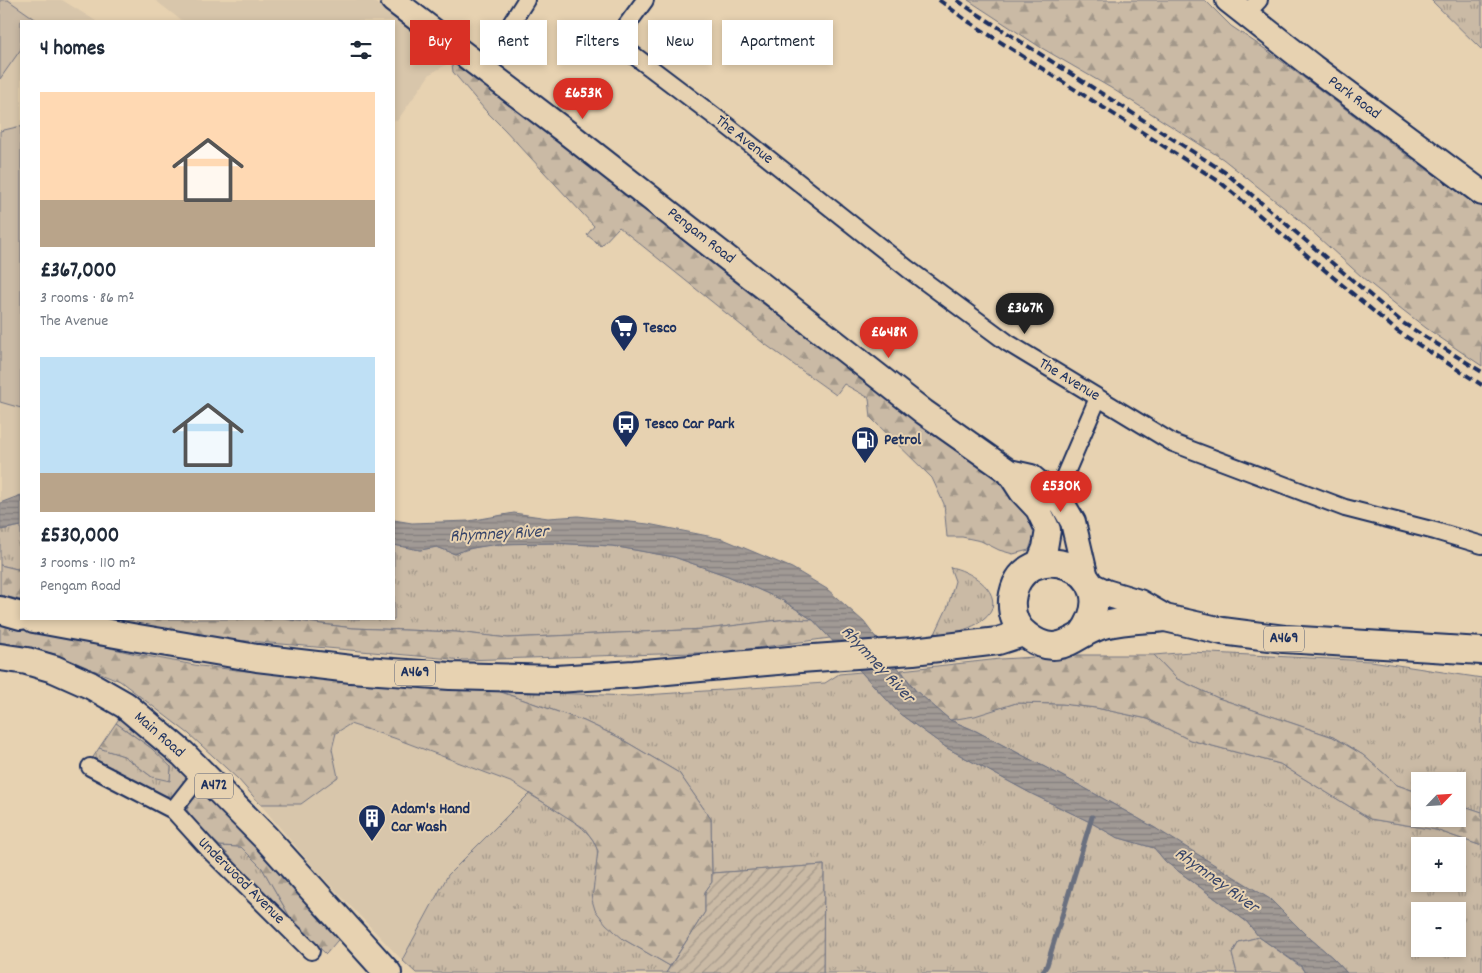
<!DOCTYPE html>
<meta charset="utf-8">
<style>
:root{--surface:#fff;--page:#f6f6f7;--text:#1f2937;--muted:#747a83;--accent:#d93025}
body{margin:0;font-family:Dekko,sans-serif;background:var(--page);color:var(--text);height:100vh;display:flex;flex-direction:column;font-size:19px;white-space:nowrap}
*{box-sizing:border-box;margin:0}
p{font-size:16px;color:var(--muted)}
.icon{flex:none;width:28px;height:28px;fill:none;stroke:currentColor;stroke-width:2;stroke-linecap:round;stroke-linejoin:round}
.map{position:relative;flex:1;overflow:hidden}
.sheet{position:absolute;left:20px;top:20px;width:375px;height:600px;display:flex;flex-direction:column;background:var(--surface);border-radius:0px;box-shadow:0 2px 8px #0003}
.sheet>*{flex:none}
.hud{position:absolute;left:410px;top:20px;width:475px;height:45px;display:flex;gap:10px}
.needle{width:32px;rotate:65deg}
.tools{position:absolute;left:1411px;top:772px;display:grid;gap:10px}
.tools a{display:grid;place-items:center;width:55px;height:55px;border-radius:0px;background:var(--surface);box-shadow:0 2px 8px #0003;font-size:25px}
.price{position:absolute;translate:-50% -42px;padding:0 11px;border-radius:18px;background:var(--accent);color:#fff;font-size:16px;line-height:32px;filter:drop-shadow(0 1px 2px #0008)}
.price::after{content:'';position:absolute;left:50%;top:30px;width:15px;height:11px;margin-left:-8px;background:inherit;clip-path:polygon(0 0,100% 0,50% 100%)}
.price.current{background:#222;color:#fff}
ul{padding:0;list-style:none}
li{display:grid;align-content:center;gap:10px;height:265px;padding:0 20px}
li span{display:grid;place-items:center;height:155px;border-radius:0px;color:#555}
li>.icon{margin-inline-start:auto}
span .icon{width:90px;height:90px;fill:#fffc;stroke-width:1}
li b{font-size:21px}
h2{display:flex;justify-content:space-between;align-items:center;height:60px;padding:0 20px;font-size:21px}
.tag{padding:0 18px;border-radius:0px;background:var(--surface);box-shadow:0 2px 8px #0003;font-size:18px;line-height:45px}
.tag.current{background:var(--accent);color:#fff}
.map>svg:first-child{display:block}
.built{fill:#d8c6ab}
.grass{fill:url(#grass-tufts);stroke:#727482;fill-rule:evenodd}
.forest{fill:url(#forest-firs);stroke:#727482}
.park{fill:#cabaa5;stroke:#727482}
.garden{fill:url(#garden-furrows);stroke:#727482}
.water{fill:url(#water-rules);stroke:#6b6f7f}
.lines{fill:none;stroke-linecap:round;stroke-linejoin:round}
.stream{stroke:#6b6f7f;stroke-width:5}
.street-casing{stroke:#1b2f5e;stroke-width:20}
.secondary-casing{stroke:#1b2f5e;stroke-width:28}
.primary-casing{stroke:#1b2f5e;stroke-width:30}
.street{stroke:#e7d2b1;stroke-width:16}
.secondary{stroke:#e7d2b1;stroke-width:24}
.primary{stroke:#e7d2b1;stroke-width:26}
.rail{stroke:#1b2f5e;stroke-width:4;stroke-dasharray:8 4;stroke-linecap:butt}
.labels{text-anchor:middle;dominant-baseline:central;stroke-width:4;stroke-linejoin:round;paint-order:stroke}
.shield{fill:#e7d2b1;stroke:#586077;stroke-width:1}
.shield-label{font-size:15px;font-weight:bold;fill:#1b2f5e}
.street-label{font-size:16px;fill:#1b2f5e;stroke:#e7d2b1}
.poi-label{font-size:16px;font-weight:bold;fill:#1b2f5e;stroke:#e7d2b1;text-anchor:start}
.water-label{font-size:18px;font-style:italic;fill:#364469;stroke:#e7d2b1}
</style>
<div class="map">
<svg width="1482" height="973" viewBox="0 0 1482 973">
<defs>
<pattern id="grass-tufts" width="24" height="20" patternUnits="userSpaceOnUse" patternTransform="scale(1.25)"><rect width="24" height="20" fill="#cabaa5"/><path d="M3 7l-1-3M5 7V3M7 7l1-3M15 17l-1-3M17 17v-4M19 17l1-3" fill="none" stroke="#a3988a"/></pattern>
<pattern id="forest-firs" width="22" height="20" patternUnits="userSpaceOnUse" patternTransform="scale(1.25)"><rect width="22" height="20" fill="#cabaa5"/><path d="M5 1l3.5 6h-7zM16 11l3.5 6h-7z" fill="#a3988a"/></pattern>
<pattern id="garden-furrows" width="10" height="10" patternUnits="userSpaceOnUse" patternTransform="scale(1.25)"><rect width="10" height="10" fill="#cabaa5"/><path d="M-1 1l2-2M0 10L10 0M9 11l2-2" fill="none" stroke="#a3988a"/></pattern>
<pattern id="water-rules" width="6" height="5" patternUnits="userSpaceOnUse" patternTransform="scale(1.25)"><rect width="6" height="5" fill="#a19a95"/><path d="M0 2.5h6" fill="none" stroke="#827e7d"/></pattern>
</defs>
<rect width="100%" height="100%" fill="#e7d2b1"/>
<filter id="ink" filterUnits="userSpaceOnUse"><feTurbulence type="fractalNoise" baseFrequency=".02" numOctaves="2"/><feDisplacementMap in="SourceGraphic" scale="10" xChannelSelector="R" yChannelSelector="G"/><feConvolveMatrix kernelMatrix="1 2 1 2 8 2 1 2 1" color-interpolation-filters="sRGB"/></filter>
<g filter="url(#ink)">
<path class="built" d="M0,0H62L96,21H21V495L0,503Z
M155,0H373L449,63L430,74L397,121L394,120V21H182Z
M350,724L394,738L513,783L529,794L448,875L402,960L314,868L260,804H301L332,749L336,733Z"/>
<path class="grass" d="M1431,0H1482V50Z
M21,526V570L0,565V530Z
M552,543L612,546L674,557L728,576L782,600L813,620L787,619L706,629L508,638L456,632L353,628L283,619H394V545L420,550L437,547L455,554C484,541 520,544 552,543Z
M950,567C968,570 1001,589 991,611C983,627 950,635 934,636L948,606L955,581Z
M1190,652L1371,661L1482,678V812L1458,804V781H1420V793L1397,785L1363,755L1333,737L1218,698L1177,679L1154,655Z
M861,672L900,714L947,748L1032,794L1090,822L1116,837L1154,848L1166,862L1247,922L1259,937L1239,942L1232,953L1237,973H823L824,865L712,873L711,819L679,773L618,737L584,721L498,691L630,696L825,683L839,674Z
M1016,703L1062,704L1096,708L1148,719L1190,740L1280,764L1370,819L1436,830L1482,846V973H1347L1333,958L1305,934L1155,828L1081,786L976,731L950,720L975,715ZM1420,846H1458V884H1420ZM1420,911H1458V949H1420Z
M120,717L189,773C189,783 185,795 173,796C159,799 107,767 92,759L99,748L124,756L152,777L151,748L116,723Z
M529,794C549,806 591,826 597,849C599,857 593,890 592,900L623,939L670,966L666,973H416L402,960L448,875Z
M220,846L241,847L262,868L294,924Z"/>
<path class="forest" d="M968,0H1205L1231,26L1268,51L1424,168L1482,206V366L1426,328L1399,307L1362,277L1297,218L1223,159L1111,88L1040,47Z
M452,64H458L504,95L652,216L758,300L969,457L1020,499L1033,524L1035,532L1029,550L1013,554L999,550L981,541L962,537H947L944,504L932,478L871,418L869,398L844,384L836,395L762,342L619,227L601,246L587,235L594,226L505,130L485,110L453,72Z
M0,565L21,570V600L0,595Z
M111,619H283L353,628L456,632L508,638L706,629L787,619L813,620L830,638L726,652L463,660L202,637Z
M0,623L136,654L200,666L284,675L498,691L584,721L618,737L679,773L711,819L712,882L705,892V912L670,966L623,939L606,924L595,910L592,900L598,851L593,840L584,828L513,783L394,738L350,724L336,733L332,749L338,777L301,804H260L238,779L189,734L120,681L55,654L0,642Z
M1072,655H1154L1177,679L1218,698L1333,737L1363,755L1397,785L1420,793V819H1458V804L1482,812V846L1436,830L1370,819L1280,764L1190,740L1148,719L1096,708L1062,704L1016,703L975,716L950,720L915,690L901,670L1000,659Z
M116,723L151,748L171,767L170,781L152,777L124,756L99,748Z
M204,789L342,935L326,954L294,924L262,868L241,847L220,846L202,831L187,810L193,796Z
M1259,937L1301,967L1305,973H1237L1232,954L1239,942Z"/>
<path class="park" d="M0,0H8L38,21H21V49L0,79Z
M21,126V408L0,402V131Z"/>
<path class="garden" d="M824,865L823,973H666L705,912V892L712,882V873Z"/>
<path class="water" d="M21,495V526L0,530V503Z
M514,513L548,518L578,516L648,524L723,539L792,568L827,589L864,622L915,690L950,720L976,731L1081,786L1155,828L1270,899L1305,934L1333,958L1347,973H1305L1301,966L1259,937L1247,922L1166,862L1154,848L1116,837L1090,822L1032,794L947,748L900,714L813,620L782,600L728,576L674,557L612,546L552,543L498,544L466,549L455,554L437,547L420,550L394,545V520L412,523L469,521Z"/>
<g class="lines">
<path class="stream" d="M1042,973L1047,965L1092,817"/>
<g class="street-casing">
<path id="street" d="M645,0L615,41L726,125L908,269L1008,343L1173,443L1345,508L1435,531L1482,545
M1245,15L1259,0
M483,68L526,0
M1046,503L1061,484L1098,398
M90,767L173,810L213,854L311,951
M173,810L202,773"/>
</g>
<g class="secondary-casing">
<path id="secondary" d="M393,0L570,135L924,412L1009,472L1022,492L1038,509L1048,530L1045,548L1038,565
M1228,0L1313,67L1482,193
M1009,472L1031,477L1062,503L1073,522L1086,578"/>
</g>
<g class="primary-casing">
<path id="primary" d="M1091,586L1106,593L1139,603L1165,618L1222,631L1284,639L1482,651
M0,610L21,616
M34,619L132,637L257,658L351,669L450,676L556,679L634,674L800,659L913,651L998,641L1023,633
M1082,634C1131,568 1020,530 1012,600C1011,614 1016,628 1028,636C1060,661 1076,632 1104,625C1124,620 1145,620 1165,618
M0,657L27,661L54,669L90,685L125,705L183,754L265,837L388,973"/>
</g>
<use href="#street" class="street"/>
<use href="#secondary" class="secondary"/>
<use href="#primary" class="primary"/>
<path class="rail" d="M939,0L966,20L1220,182L1397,331L1482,385
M957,0L973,11L1226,173L1403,323L1482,372"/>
</g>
</g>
<defs>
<g id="supermarket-pin" transform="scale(1.4375)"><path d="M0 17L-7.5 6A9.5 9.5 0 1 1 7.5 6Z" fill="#1b2f5e" stroke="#e7d2b1"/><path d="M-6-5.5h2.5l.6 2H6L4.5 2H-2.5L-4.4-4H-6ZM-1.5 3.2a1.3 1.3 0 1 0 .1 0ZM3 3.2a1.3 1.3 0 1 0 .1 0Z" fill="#fff"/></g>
<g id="bus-pin" transform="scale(1.4375)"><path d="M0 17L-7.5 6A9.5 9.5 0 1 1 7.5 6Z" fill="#1b2f5e" stroke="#e7d2b1"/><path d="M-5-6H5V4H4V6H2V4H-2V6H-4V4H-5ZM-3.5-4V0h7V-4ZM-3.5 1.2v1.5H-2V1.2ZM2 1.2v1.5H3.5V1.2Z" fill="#fff"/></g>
<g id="fuel-pin" transform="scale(1.4375)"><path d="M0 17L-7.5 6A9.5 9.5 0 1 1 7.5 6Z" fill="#1b2f5e" stroke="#e7d2b1"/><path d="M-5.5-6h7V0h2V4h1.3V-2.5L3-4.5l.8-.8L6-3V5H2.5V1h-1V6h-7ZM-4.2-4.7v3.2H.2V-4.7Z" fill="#fff"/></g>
<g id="building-pin" transform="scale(1.4375)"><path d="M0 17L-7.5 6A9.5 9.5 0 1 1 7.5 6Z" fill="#1b2f5e" stroke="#e7d2b1"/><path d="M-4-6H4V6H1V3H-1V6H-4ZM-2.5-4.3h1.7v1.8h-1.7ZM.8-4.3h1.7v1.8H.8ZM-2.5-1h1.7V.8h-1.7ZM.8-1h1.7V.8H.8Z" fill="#fff"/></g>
</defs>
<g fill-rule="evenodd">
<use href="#supermarket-pin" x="624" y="328"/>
<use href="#bus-pin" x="626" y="424"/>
<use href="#fuel-pin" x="865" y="440"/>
<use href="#building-pin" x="372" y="818"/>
</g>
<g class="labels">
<g class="shield">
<rect x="1264" y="626.5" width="40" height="25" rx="4"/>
<rect x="395" y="660.5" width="40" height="25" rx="4"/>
<rect x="195" y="773.5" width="38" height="25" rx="4"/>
</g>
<g class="shield-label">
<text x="1284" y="639">A469</text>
<text x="415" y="673">A469</text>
<text x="214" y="786">A472</text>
</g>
<g class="street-label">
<text transform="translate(1354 98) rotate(37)">Park Road</text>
<text transform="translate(744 140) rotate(38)">The Avenue</text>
<text transform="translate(701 236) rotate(38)">Pengam Road</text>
<text transform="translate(1069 380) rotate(31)">The Avenue</text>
<text transform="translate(159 735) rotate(41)">Main Road</text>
<text transform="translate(241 881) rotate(45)">Underwood Avenue</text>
</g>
<g class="poi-label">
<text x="643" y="328">Tesco</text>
<text x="645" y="424">Tesco Car Park</text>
<text x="884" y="440">Petrol</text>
<text x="391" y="809">Adam's Hand<tspan x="391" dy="18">Car Wash</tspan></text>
</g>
<g class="water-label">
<text transform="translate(499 535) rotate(-3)">Rhymney River</text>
<text transform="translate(877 665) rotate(47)">Rhymney River</text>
<text transform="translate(1216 881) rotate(36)">Rhymney River</text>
</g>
</g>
</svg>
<div class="tools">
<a><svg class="needle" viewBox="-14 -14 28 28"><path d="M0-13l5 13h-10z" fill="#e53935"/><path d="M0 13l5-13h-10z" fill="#747a83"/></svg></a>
<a>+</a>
<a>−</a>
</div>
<b class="price" style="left:583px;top:120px">£653K</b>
<b class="price current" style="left:1025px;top:335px">£367K</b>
<b class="price" style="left:889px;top:359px">£648K</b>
<b class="price" style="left:1061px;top:513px">£530K</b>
<div class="hud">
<a class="tag current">Buy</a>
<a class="tag">Rent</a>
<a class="tag">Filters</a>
<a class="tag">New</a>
<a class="tag">Apartment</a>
</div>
<section class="sheet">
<h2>4 homes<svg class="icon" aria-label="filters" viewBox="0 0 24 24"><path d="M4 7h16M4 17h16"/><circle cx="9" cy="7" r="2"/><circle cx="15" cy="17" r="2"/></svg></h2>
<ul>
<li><span style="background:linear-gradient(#ffd9b3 70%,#b9a48a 0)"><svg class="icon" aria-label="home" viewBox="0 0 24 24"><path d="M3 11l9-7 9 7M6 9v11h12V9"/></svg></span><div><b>£367,000</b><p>3 rooms · 86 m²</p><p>The Avenue</p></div></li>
<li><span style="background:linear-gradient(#bfe0f5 75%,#b9a48a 0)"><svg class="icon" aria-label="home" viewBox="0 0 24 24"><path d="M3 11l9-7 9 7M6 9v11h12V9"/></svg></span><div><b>£530,000</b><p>3 rooms · 110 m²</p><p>Pengam Road</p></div></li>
</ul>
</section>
</div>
